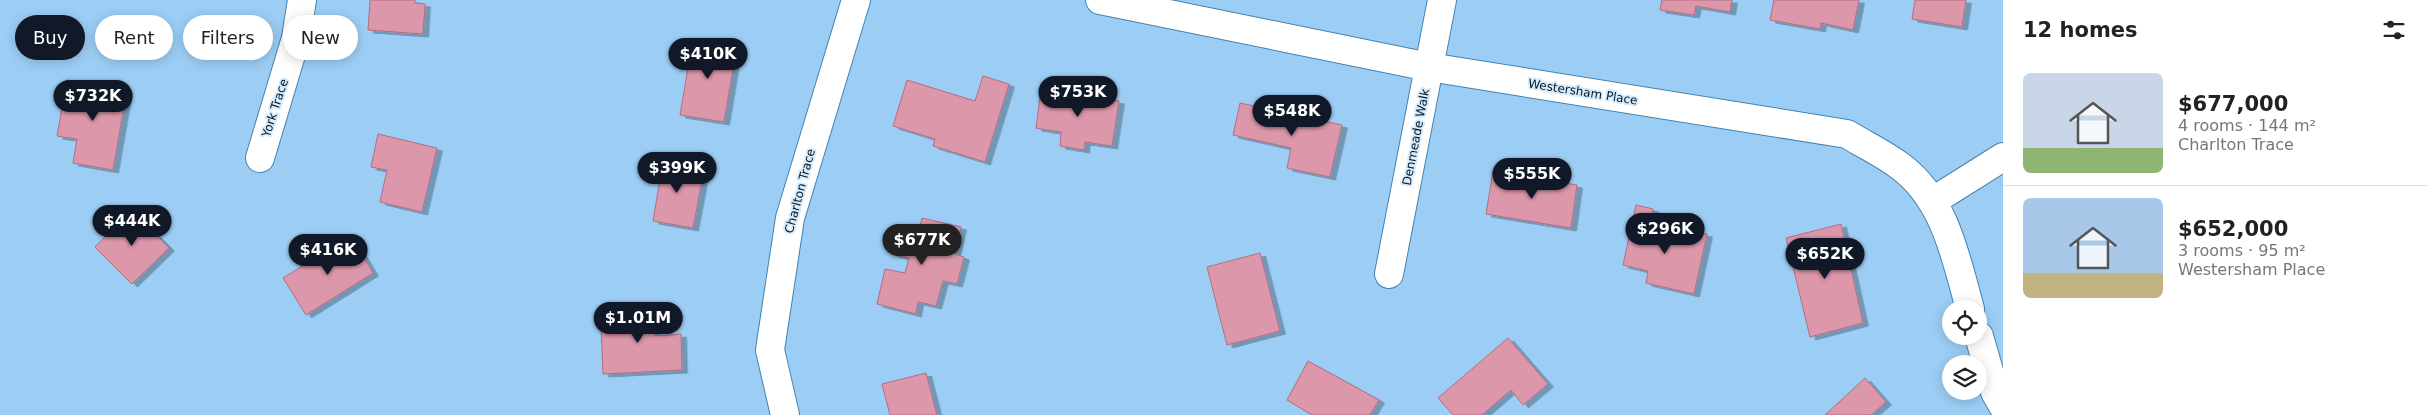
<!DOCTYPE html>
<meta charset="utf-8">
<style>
:root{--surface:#fff;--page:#f6f6f6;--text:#222;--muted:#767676;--line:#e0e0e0;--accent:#111827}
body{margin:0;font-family:"DejaVu Sans",sans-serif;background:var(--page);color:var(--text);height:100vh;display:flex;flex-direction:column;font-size:19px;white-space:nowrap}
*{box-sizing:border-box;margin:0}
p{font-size:16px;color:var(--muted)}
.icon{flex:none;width:28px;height:28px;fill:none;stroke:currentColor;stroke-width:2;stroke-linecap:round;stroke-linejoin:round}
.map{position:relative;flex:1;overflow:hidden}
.sheet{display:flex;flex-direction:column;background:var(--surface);width:425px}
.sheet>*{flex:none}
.hud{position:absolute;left:15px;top:15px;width:475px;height:45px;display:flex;gap:10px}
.fabs{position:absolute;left:1942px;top:300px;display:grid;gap:10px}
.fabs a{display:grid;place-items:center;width:45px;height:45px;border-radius:50%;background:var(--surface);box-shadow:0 2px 12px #0003;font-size:25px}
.price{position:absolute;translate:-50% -42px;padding:0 11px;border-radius:18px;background:var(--accent);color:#fff;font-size:16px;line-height:32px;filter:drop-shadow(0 1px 2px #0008)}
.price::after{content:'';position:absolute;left:50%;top:30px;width:15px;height:11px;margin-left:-8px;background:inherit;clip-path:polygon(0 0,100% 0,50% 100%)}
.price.selected{background:#222;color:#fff}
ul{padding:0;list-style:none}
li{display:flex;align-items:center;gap:15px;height:125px;padding:0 20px}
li+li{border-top:1px solid var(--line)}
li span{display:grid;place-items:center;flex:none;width:140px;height:100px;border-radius:8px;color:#555}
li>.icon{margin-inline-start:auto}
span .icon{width:60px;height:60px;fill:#fffc;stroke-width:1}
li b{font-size:21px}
h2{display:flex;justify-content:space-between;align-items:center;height:60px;padding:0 20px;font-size:21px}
.chip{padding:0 18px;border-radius:22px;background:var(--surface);box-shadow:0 2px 12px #0003;font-size:18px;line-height:45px}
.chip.selected{background:var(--accent);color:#fff}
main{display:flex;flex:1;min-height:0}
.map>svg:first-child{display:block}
.building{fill:#dc98aa;stroke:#b46c80;filter:url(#shadow)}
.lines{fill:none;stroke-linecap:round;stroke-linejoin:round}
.minor-casing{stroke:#4382af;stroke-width:30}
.minor{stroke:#fff;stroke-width:28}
.labels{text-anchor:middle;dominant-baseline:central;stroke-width:4;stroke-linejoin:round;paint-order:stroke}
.street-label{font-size:12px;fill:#00192b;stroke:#d8ebfa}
</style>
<main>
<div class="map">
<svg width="2003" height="415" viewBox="0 0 2003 415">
<defs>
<filter id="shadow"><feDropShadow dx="5.5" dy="3" stdDeviation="0" flood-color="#0004"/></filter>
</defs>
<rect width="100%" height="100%" fill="#9ccef5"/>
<path class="building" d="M370,0H415V3L425,4L423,34L368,30Z
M1662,0H1732L1730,12L1696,6L1694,15L1660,10Z
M1774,0H1859L1853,30L1821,23L1820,29L1770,20Z
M1915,0H1966L1962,27L1912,19Z
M693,38L737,45L724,122L680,115Z
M983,76L1009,84L985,162L933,146L935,139L893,126L907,80L975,101Z
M67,80L127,90L113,170L73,163L77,139L57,136Z
M1041,89L1119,101L1112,146L1085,142L1084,150L1060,146L1061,132L1036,128Z
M1240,103L1342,125L1330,177L1287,168L1291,148L1233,135Z
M378,134L437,148L422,212L380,202L387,170L371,167Z
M664,155L687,159L685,172L703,175L693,228L653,221Z
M1493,171L1577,185L1571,228L1486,214Z
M1636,205L1653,209L1647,234L1679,242L1682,229L1707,234L1694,294L1646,283L1648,271L1623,265Z
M131,210L169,248L132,284L95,247Z
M922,218L961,227L955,254L964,257L957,284L943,281L936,306L918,302L916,314L877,304L885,269L905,273L909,258L892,254L898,228L918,233Z
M1841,224L1863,323L1810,337L1786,238Z
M351,236L373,273L306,315L283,278Z
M1260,253L1280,331L1227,345L1207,267Z
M654,306L655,336L681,334L682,370L603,374L601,325H612L611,308Z
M1508,338L1548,384L1523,405L1511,390L1482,415H1453L1438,398Z
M1308,361L1379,400L1370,415H1312L1287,400Z
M926,373L937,415H890L882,384Z
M1865,378L1886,402L1871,415H1825Z"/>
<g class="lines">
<g class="minor-casing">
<path id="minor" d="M1100,0L1429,67L1847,134C1865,145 1884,154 1900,166C1945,199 1956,258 1970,309
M260,158L296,38L302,0
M1933,201L2003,157
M1389,274L1442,0
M1979,336L1995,392L2003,406
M785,415L770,350L790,218L856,0"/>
</g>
<use href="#minor" class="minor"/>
</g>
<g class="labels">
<g class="street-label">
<text transform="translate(1583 92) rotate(9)">Westersham Place</text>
<text transform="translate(275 108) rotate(-72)">York Trace</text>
<text transform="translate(1416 137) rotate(-79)">Denmeade Walk</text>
<text transform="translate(800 191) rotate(-75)">Charlton Trace</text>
</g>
</g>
</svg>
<div class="fabs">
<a><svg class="icon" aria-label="locate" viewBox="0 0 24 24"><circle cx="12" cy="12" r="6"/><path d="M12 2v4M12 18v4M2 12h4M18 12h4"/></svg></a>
<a><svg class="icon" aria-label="layers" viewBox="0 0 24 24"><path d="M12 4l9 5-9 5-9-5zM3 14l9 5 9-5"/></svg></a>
</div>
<b class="price" style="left:708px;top:80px">$410K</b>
<b class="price" style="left:1078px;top:118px">$753K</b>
<b class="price" style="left:93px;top:122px">$732K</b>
<b class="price" style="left:1292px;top:137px">$548K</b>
<b class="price" style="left:677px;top:194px">$399K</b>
<b class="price" style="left:1532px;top:200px">$555K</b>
<b class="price" style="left:132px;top:247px">$444K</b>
<b class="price" style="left:1665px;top:255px">$296K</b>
<b class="price selected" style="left:922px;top:266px">$677K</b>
<b class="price" style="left:328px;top:276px">$416K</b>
<b class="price" style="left:1825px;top:280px">$652K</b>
<b class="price" style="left:638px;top:344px">$1.01M</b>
<div class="hud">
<a class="chip selected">Buy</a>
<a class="chip">Rent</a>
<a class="chip">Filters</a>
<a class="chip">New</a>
</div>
</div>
<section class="sheet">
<h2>12 homes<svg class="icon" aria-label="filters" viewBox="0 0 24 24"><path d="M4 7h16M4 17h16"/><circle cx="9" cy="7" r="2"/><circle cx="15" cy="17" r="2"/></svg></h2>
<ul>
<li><span style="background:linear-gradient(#c9d6e8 75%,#8fb573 0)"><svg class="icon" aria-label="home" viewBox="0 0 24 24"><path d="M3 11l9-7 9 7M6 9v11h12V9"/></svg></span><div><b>$677,000</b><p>4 rooms · 144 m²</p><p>Charlton Trace</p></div></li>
<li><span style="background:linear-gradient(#a9c7e8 75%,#c2b280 0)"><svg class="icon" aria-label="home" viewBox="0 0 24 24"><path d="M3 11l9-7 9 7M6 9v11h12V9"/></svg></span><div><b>$652,000</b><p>3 rooms · 95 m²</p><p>Westersham Place</p></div></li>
</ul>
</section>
</main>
